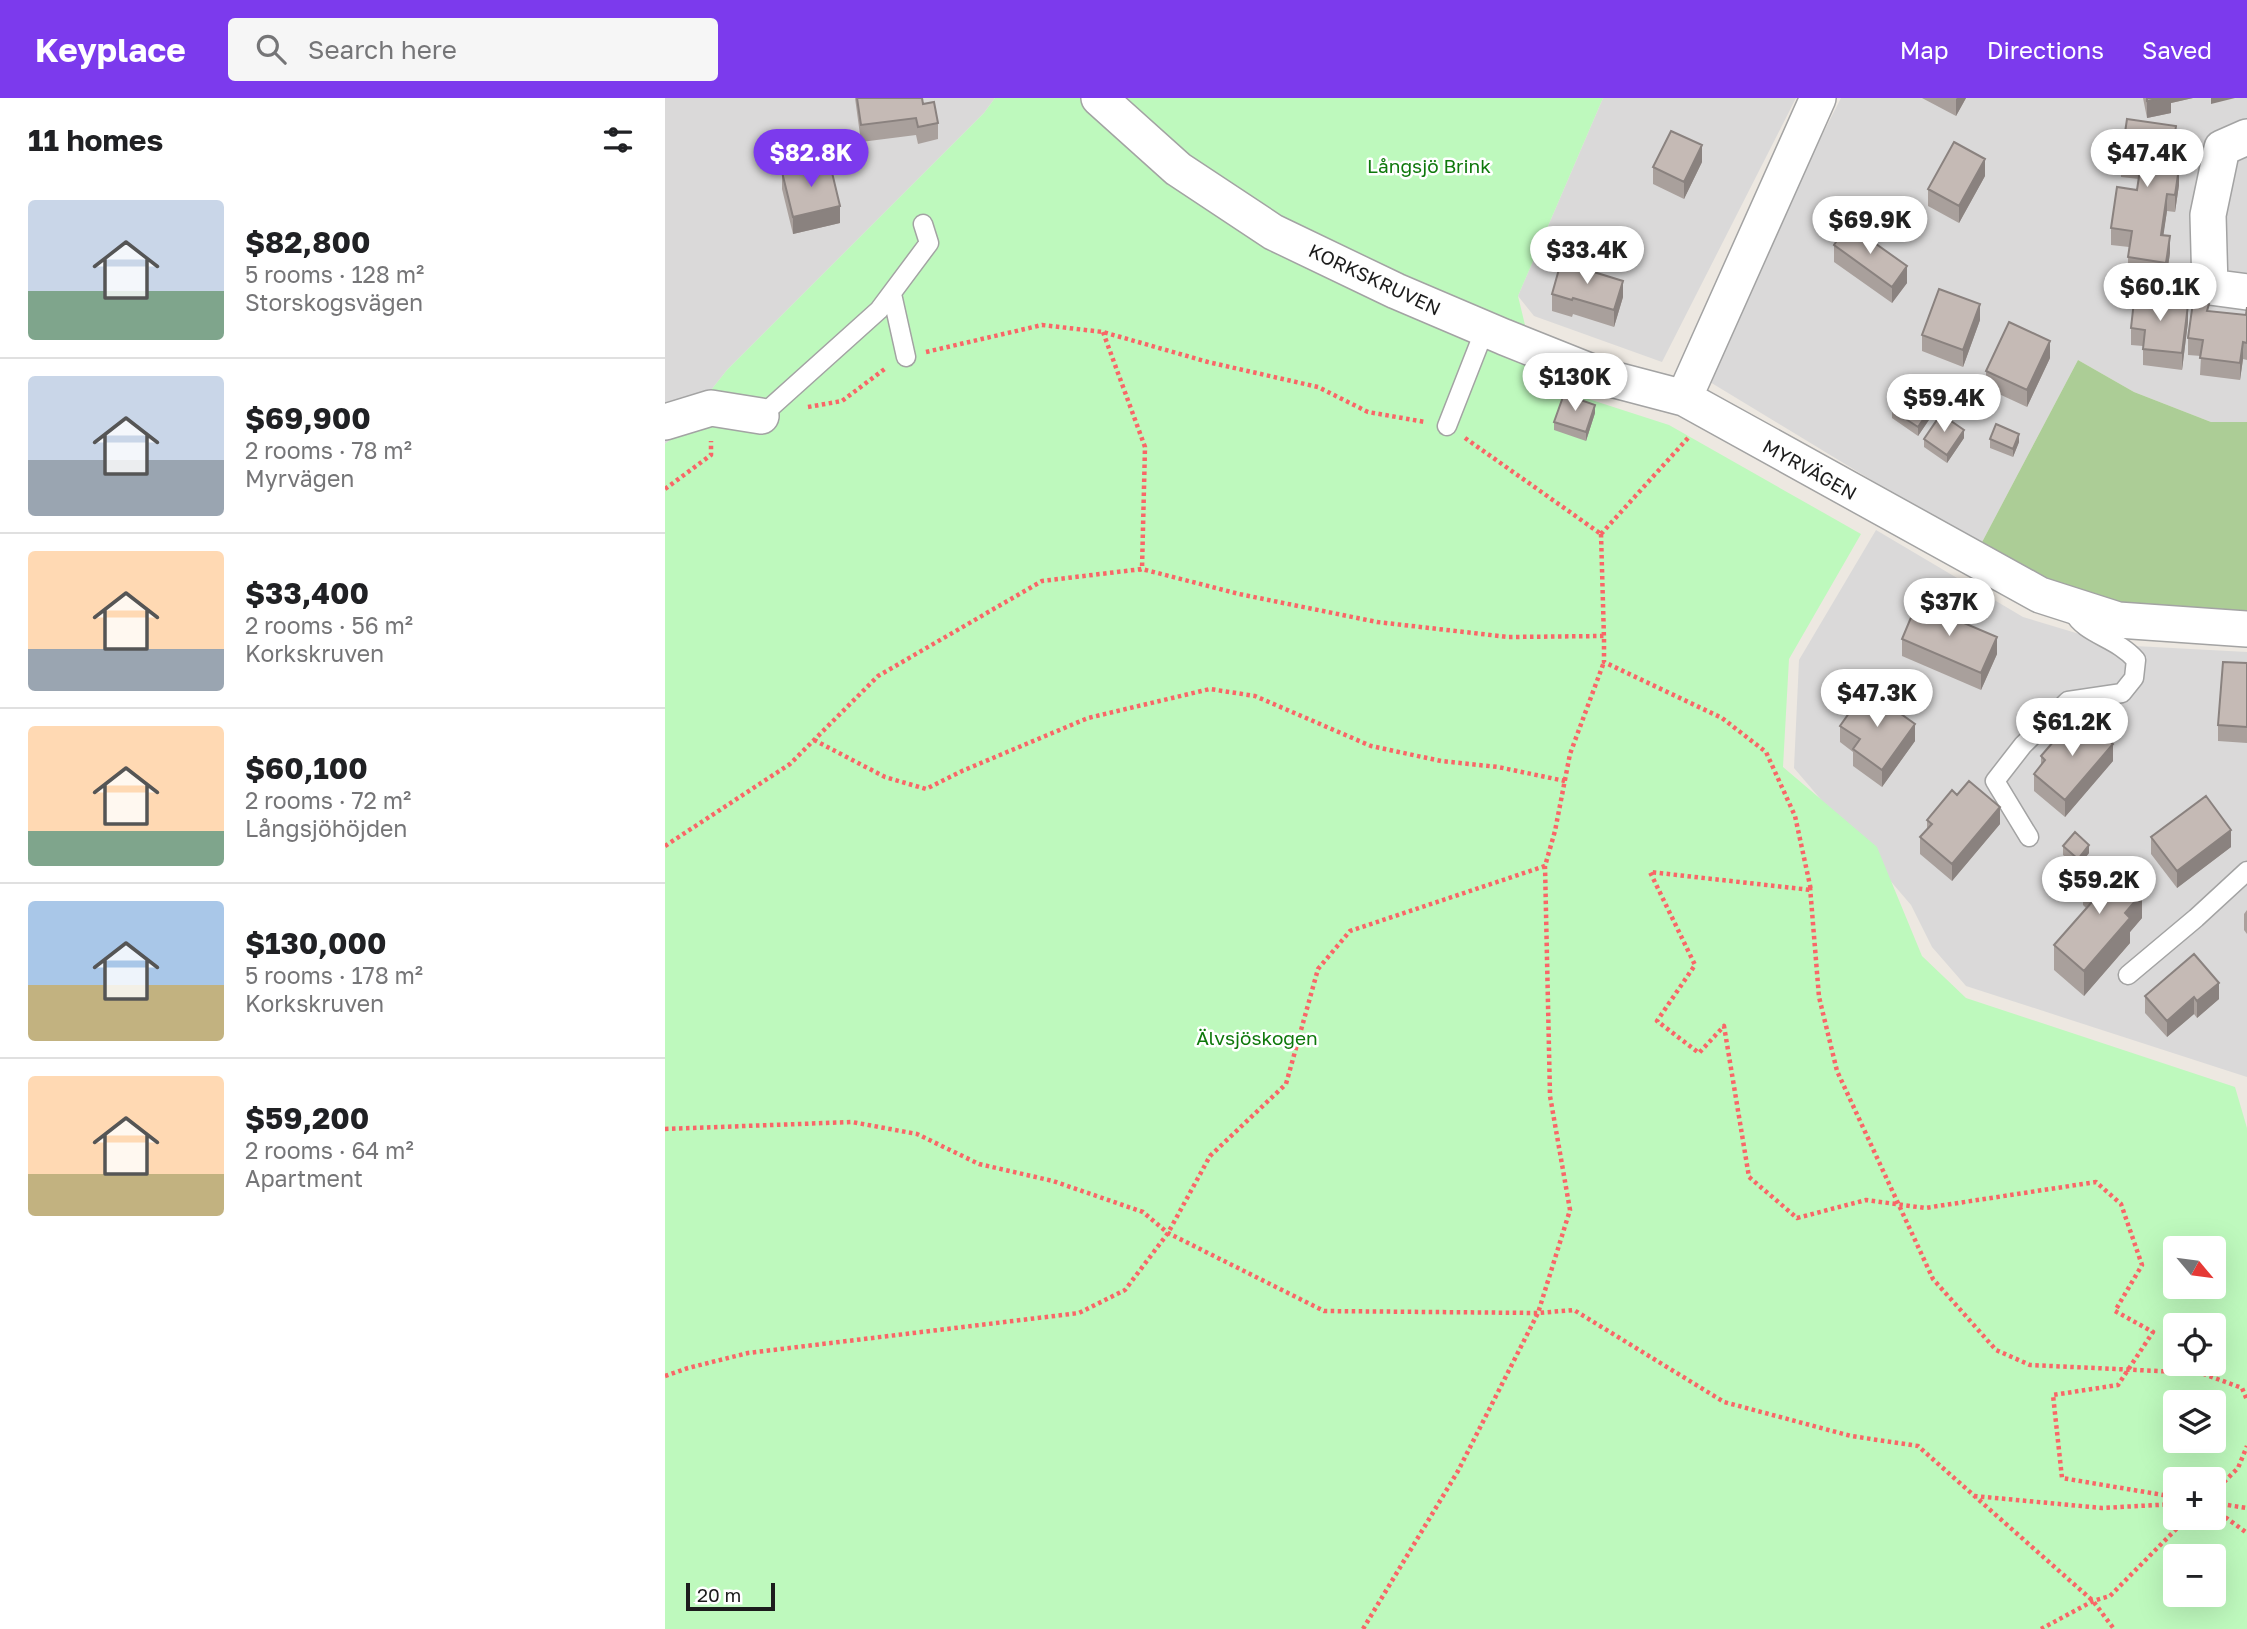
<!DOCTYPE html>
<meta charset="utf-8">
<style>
:root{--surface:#fff;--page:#f6f6f6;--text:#202124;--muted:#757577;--line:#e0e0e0;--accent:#7c3aed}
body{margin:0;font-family:"Golos Text",sans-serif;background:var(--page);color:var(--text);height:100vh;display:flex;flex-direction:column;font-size:26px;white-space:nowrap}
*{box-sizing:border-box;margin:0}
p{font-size:23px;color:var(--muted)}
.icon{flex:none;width:38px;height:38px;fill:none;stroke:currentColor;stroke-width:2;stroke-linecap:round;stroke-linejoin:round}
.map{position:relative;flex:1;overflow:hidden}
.panel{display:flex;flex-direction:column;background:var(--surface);width:665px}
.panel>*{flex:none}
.needle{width:46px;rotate:119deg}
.buttons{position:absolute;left:1498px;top:1138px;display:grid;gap:14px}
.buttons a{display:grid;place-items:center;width:63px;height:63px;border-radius:7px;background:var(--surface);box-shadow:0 7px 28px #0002;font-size:35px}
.scale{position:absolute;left:21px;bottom:18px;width:89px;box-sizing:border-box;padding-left:7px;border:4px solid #1c1c1c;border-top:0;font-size:19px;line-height:24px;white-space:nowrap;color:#1c1c1c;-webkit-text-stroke:5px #fff;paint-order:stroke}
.price{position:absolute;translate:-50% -60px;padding:0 16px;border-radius:24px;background:#fff;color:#222;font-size:23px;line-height:46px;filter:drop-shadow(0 2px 4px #0008)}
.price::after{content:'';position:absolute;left:50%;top:42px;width:21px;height:16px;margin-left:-10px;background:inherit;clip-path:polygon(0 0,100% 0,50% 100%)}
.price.selected{background:var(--accent);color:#fff}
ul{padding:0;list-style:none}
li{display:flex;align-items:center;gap:21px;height:175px;padding:0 28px}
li+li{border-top:2px solid var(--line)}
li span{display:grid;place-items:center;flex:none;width:196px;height:140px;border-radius:7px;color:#555}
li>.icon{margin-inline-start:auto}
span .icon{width:84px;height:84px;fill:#fffc;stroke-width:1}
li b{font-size:30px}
h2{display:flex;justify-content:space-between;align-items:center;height:84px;padding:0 28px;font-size:30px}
header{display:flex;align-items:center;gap:42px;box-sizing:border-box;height:98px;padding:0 35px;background:var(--accent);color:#fff}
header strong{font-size:33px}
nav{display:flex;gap:38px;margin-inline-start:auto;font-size:24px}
.search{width:490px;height:63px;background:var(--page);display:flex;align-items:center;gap:18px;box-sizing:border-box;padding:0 24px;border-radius:7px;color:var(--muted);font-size:26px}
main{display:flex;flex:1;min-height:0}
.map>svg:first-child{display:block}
.residential{fill:#dad9d9}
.forest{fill:#accd96}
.park{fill:#bef9bd;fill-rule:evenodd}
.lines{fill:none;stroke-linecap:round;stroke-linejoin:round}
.service-casing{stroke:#a3a3a3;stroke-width:21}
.minor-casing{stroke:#a3a3a3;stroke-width:38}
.path{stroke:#f96667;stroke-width:4.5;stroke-dasharray:3.5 3.5;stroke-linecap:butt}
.service{stroke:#fff;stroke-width:18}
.minor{stroke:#fff;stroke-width:35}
.wall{fill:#a9a09c}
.shaded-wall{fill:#8a827f}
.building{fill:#c5bab5;stroke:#8a827f;stroke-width:2}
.labels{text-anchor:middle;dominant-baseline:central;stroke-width:5;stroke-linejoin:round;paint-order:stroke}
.park-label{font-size:19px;fill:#0e780b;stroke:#fff}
.street-label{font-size:19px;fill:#1c1c1c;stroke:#fff}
</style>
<header>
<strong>Keyplace</strong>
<div class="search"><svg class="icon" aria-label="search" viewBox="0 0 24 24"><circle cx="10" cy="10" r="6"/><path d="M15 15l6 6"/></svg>Search here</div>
<nav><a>Map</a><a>Directions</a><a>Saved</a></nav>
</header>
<main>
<section class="panel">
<h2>11 homes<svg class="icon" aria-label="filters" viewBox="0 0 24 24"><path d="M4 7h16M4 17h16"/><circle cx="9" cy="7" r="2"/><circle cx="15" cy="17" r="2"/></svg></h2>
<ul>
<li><span style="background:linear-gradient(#c9d6e8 65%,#7fa58c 0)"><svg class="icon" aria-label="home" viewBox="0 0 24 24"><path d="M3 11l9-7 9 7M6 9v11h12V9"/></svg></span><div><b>$82,800</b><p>5 rooms · 128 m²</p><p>Storskogsvägen</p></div></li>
<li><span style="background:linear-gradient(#c9d6e8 60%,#9aa5b1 0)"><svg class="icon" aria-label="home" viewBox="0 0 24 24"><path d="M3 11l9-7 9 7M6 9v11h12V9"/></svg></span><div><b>$69,900</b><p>2 rooms · 78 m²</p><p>Myrvägen</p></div></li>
<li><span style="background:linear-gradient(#ffd9b3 70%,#9aa5b1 0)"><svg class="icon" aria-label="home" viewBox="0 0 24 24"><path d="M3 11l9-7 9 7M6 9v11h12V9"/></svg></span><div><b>$33,400</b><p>2 rooms · 56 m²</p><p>Korkskruven</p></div></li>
<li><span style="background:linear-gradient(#ffd9b3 75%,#7fa58c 0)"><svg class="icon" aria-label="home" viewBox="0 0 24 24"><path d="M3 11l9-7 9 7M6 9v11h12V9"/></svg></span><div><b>$60,100</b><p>2 rooms · 72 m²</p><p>Långsjöhöjden</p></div></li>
<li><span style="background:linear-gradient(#a9c7e8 60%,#c2b280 0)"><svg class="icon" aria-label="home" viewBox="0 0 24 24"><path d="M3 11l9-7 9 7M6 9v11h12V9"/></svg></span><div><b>$130,000</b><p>5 rooms · 178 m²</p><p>Korkskruven</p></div></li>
<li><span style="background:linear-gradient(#ffd9b3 70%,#c2b280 0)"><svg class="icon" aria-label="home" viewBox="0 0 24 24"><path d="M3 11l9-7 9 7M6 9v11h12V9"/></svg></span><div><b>$59,200</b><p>2 rooms · 64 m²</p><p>Apartment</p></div></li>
</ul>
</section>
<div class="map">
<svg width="1582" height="1531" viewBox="0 0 1582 1531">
<rect width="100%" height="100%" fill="#ede8e1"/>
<path class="residential" d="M0,0H330L319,15L62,272L8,340L0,346Z
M938,0H1131L997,264L869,218L853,198Z
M1176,0H1582V324H1546L1469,294L1413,262L1315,448L1040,281V266Z
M1211,432L1358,519L1451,547L1582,554V979L1301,888L1267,849L1246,807L1129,670L1134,562Z"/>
<path class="forest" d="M1413,262L1469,294L1546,324H1582V521L1454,508L1381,484L1315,448Z"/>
<path class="park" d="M330,0H938L853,198L874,285L1004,327L1196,436L1124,561L1118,669L1212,749L1257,858L1301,900L1570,989L1582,1030V1531H0V346L8,340L62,272L319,15ZM1510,1150H1549V1188H1510ZM1510,1227H1549V1265H1510ZM1510,1304H1549V1342H1510ZM1510,1381H1549V1419H1510ZM1510,1458H1549V1496H1510Z"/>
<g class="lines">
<g class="service-casing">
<path id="service" d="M227,196L241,259
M96,318L214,212L264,145L258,126
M782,328L820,231
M1364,739L1330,683L1358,647L1403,603L1457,595L1469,580L1471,562C1451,539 1420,537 1408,514
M1463,877L1531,820L1582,773"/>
</g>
<g class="minor-casing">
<path id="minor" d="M434,0L513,71L608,134L731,193L839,239L939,279L1019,300L1375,497L1453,522L1582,531
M1582,39L1557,50L1543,117L1545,189L1582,194
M1019,300L1153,0
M0,324L46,310L96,318"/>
</g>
<path class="path" d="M438,234L480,349L477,471L474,472
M261,254L377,227L438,234L543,264L653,289L703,314L760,324
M143,309L177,303L221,270
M800,340L936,436
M0,391L46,357V343
M936,436L939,541
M936,436L1023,340V337
M149,642L220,679L261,691L297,673L423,620L545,591L590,598L706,648L776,663L833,669L900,683
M0,748L125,666L213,578L377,483L477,471L574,496L712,524L843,539L939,538V564L1057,620L1101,654L1130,718L1146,792L985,774L1030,867L992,923L1034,955L1059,928L1084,1079L1132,1120L1201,1102L1260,1110L1431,1084L1456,1106L1477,1167L1450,1213L1488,1234L1453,1287L1388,1297L1397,1380L1510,1399
M1145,789L1154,899L1172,973L1268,1181L1331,1252L1365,1267L1536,1275L1577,1290L1582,1302
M0,1031L187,1024L252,1036L314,1066L388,1083L478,1114L503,1135L659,1213L873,1215L909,1212L1059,1304L1186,1338L1253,1348L1428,1503L1449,1531
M0,1278L23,1270L83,1255L414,1215L460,1192L503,1135L545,1058L621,986L653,871L685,833L880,768
M1549,1394L1573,1370L1582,1348
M1309,1398L1437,1410L1510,1406
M1549,1405L1582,1410
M1549,1411L1582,1435
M698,1531L793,1373L873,1215L905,1112L885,998L880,768L890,733L905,656L939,564
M1376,1531L1428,1503L1445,1498L1523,1419"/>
<use href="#service" class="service"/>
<use href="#minor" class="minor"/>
</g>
<path class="wall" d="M190,0H257L258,6L273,25V41L253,46L251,37L196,44Z
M1257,0H1301L1291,18Z
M1478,0H1528L1506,5V15L1482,20Z
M1511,45L1508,69L1514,87L1510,114L1502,113L1498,137L1505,155L1501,182L1463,176V159L1464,149L1446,147V130L1472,92L1474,81L1456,79V62Z
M1037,64L1019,101L988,86V69Z
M117,74L175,125L128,136L117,91Z
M1320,78L1294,125L1263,108V91Z
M1169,147L1242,185L1227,205L1169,164Z
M887,196L958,199L949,229L908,216L907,219L887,213Z
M1486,203L1523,224L1517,272L1478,267V248L1466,247V230Z
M1582,209V262L1578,261L1575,282L1535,277L1536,258L1523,257V240L1544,213L1581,217Z
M1315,222L1298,269L1257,253V237Z
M1385,260L1362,309L1321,290V273Z
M1227,312L1270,313L1253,338L1227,320Z
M930,315L921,343L889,332V324Z
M1299,340L1282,365L1259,349V341Z
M1325,341L1354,344L1348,359L1325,350Z
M1237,541L1332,556L1316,592L1237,558Z
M1582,565V645L1553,643V627Z
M1175,628L1250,643L1217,689L1188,668V654L1175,644Z
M1376,658L1448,663L1400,719L1369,693V676L1376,668Z
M1292,697L1335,726L1287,783L1255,756V739L1262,731V722Z
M1486,739L1566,749L1512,790L1486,756Z
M1398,748L1424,755L1413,769L1398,757Z
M1418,782L1477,820L1465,834V845L1419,898L1389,872V847L1421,810L1418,807Z
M1582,812V836L1579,832V816Z
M1529,856L1554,901L1532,920L1529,916L1502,939L1480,915V898Z"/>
<path class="shaded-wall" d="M1292,0H1301L1291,18V1Z
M1497,0H1528L1506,5V15L1482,20V3Z
M1546,0H1570L1546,6Z
M1511,28V45L1505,86V69Z
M1037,47V64L1019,101V84Z
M1320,61V78L1294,125V108Z
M1514,70V87L1510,114V97Z
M1502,96V113L1496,154V137Z
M175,108V125L128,136V119Z
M1505,138V155L1501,182V165Z
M1242,168V185L1227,205V189Z
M958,183V199L949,229V212Z
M1315,206V222L1298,269V252Z
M1523,207V224L1517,272V255Z
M1385,243V260L1362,309V292Z
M1578,244V261L1575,282V265Z
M1270,304V313L1253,338V329Z
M930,307V315L921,343V334Z
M1299,332V340L1282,365V357Z
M1354,336V344L1348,359V351Z
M1332,539V556L1316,592V575Z
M1250,626V643L1217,689V672Z
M1448,646V663L1400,719V702Z
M1335,709V726L1287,783V766Z
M1566,732V749L1512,790V773Z
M1424,747V755L1413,769V761Z
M1477,795V820L1465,834V845L1419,898V873L1460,815Z
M1554,885V901L1532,920V903Z
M1529,899V916L1502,939V923Z"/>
<path class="building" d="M192,0H257L258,6L269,4L273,25L253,29L251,20L196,27Z
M1482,0H1497L1482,3Z
M1462,21L1511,28L1505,69L1514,70L1510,97L1502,96L1496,137L1505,138L1501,165L1463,159L1467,133L1446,130L1452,89L1472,92L1476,65L1456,62Z
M1006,33L1037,47L1019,84L988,69Z
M1289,44L1320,61L1294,108L1263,91Z
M164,62L175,108L128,119L117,74Z
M1183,126L1242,168L1227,189L1169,147Z
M896,164L958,183L949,212L908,200L907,202L887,196Z
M1274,191L1315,206L1298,252L1257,237Z
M1470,194L1486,196L1485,203L1523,207L1517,255L1478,251L1480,232L1466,230Z
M1528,204L1544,206L1542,213L1581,217L1582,209V245L1578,244L1575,265L1535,260L1538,242L1523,240Z
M1344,224L1385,243L1362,292L1321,273Z
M1244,287L1270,304L1253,329L1227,312Z
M899,296L930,307L921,334L889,324Z
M1276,316L1299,332L1282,357L1259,341Z
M1331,326L1354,336L1348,351L1325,341Z
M1252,505L1332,539L1316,575L1237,541Z
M1558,564L1582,565V629L1553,627Z
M1201,591L1250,626L1217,672L1188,651L1195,641L1175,628Z
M1418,619L1448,646L1400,702L1369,676L1380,662L1376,658L1401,629L1406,633Z
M1304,683L1335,709L1287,766L1255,739L1267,726L1262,722L1287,692L1292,697Z
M1541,698L1566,732L1512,773L1486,739Z
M1410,734L1424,747L1413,761L1398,748Z
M1438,760L1477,795L1460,815L1465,820L1419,873L1389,847L1434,796L1418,782Z
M1529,856L1554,885L1532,903L1529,899L1502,923L1480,898Z"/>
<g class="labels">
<g class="park-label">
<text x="764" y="67">Långsjö Brink</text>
<text x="592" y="939">Älvsjöskogen</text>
</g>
<g class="street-label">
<text transform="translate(710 181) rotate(25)">KORKSKRUVEN</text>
<text transform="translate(1145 371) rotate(29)">MYRVÄGEN</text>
</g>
</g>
</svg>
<div class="buttons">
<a><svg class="needle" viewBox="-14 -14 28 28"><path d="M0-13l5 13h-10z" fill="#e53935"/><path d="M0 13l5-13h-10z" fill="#757577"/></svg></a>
<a><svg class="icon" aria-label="locate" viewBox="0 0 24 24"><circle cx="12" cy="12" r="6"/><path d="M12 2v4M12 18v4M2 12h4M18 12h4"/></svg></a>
<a><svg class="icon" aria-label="layers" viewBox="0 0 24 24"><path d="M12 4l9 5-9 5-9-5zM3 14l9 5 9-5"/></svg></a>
<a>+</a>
<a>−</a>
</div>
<div class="scale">20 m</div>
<b class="price selected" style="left:146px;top:91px">$82.8K</b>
<b class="price" style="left:1482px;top:91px">$47.4K</b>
<b class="price" style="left:1205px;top:158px">$69.9K</b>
<b class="price" style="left:922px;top:188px">$33.4K</b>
<b class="price" style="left:1495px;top:225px">$60.1K</b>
<b class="price" style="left:910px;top:315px">$130K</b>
<b class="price" style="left:1279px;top:336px">$59.4K</b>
<b class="price" style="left:1284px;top:540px">$37K</b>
<b class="price" style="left:1212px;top:631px">$47.3K</b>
<b class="price" style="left:1407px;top:660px">$61.2K</b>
<b class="price" style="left:1434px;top:818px">$59.2K</b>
</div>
</main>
